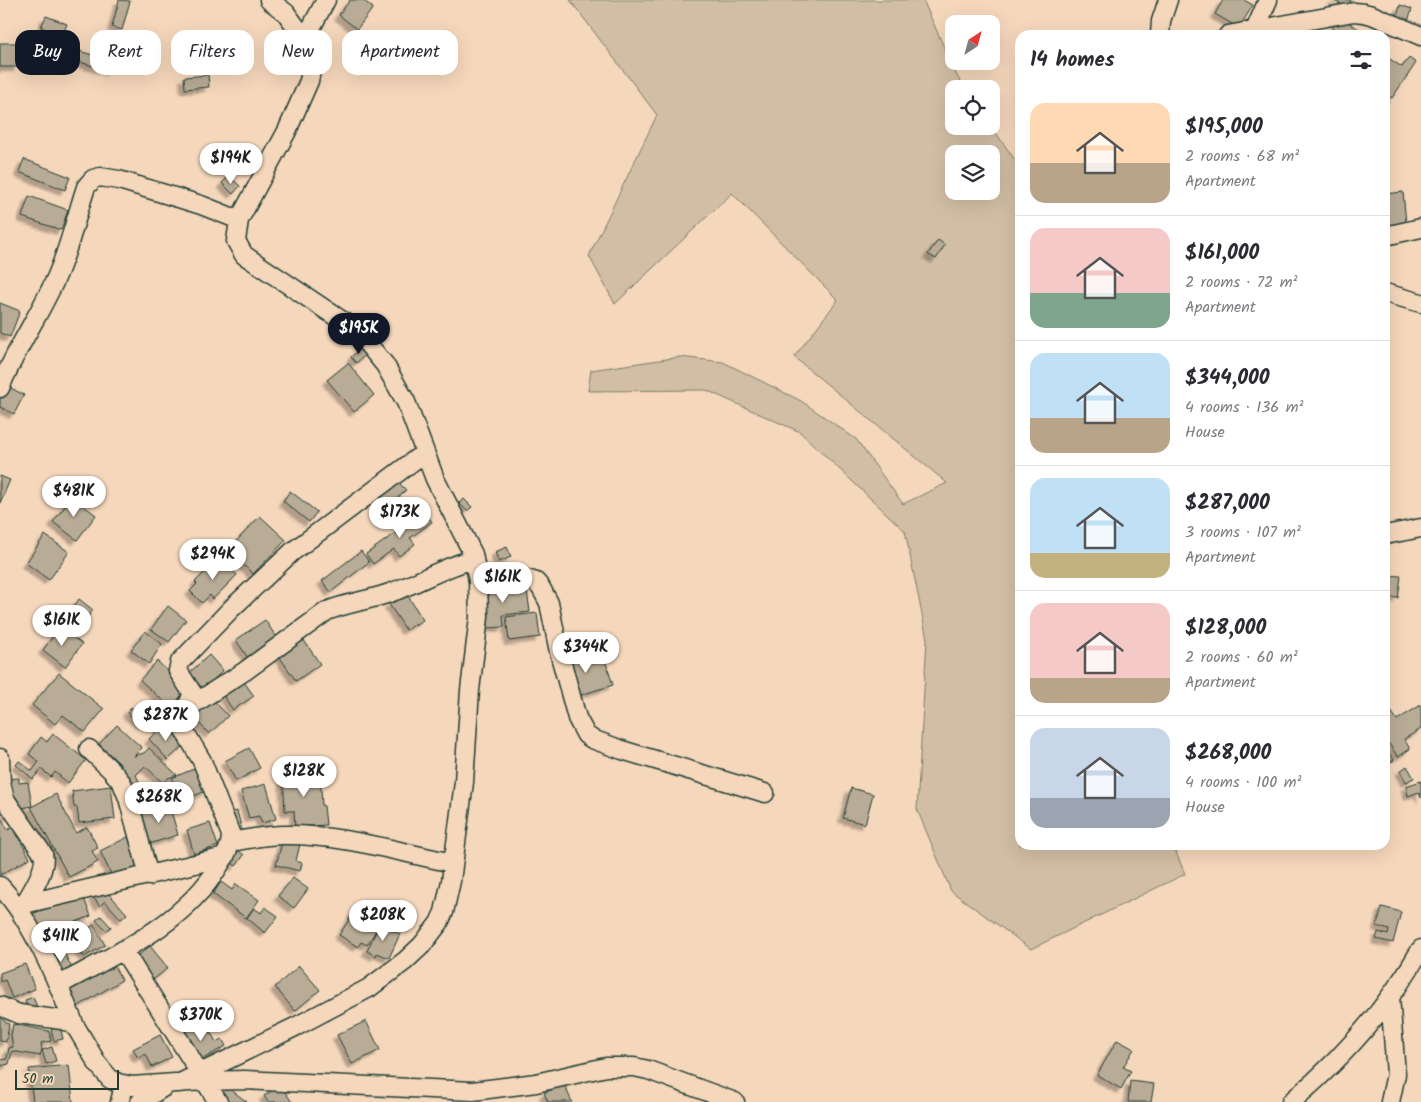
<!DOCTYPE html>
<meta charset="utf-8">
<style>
:root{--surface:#fff;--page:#f7f7f7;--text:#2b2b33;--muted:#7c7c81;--line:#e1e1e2;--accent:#111827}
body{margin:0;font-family:Kalam,sans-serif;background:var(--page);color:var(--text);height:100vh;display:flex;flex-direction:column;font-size:19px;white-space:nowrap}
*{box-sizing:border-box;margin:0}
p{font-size:16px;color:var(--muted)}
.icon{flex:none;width:28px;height:28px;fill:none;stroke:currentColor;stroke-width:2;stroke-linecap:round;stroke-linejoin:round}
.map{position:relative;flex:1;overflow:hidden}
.panel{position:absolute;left:1015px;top:30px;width:375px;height:820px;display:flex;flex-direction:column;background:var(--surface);border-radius:15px;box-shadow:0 5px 20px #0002}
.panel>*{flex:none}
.hud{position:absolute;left:15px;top:30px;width:475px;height:45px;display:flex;gap:10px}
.needle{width:32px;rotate:36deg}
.controls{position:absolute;left:945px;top:15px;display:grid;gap:10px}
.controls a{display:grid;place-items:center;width:55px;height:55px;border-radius:10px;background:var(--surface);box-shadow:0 5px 20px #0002;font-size:25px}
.scale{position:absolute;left:15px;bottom:12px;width:104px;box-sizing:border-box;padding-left:5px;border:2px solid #1f3d34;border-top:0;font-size:14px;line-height:18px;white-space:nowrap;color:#1f3d34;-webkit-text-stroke:4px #f5d7bb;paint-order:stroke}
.price{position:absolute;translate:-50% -42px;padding:0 11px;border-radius:18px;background:#fff;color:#222;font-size:16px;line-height:32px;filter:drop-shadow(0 1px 2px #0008)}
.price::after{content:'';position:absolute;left:50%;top:30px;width:15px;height:11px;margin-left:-8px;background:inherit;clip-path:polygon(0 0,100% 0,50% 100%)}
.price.on{background:var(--accent);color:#fff}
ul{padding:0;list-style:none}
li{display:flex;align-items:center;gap:15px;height:125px;padding:0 15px}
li+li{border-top:1px solid var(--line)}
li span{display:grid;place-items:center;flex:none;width:140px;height:100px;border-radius:15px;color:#555}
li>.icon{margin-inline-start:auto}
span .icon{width:60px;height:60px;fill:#fffc;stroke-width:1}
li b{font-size:21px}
h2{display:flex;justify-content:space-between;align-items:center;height:60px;padding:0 15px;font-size:21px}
.pill{padding:0 18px;border-radius:15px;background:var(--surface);box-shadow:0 5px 20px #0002;font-size:18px;line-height:45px}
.pill.on{background:var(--accent);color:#fff}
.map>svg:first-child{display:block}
.green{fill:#d2bea5;stroke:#787e6c;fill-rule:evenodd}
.building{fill:#b9ac96;stroke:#1f3d34;filter:url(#shadow)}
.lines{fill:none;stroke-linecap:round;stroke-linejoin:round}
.minor-casing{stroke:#1f3d34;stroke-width:21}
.minor{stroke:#f5d7bb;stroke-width:18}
</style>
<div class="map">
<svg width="1421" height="1102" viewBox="0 0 1421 1102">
<defs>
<filter id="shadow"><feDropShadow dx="-4.5" dy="4.5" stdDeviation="1" flood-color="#0004"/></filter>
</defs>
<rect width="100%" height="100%" fill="#f5d7bb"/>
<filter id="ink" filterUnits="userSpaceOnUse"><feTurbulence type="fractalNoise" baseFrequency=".02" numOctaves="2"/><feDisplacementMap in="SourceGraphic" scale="10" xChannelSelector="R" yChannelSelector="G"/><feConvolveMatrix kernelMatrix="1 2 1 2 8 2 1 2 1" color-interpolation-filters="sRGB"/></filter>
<g filter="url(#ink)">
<path class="green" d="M570,0H923L957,76L965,89H954V126H991L1020,167V845H1173L1185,874L1031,949L951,891L917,809L927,639L905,531L800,432L706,390L588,391L591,370L680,357L723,362L801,401L856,439L903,504L947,483L794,357L838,300L732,193L615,304L589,256L657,115ZM954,154H991V191H954Z"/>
<path class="building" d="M119,0L130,1L122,30L112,27Z
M350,0H363L373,8L357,29L339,15Z
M1223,0H1244L1253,5L1239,28L1215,14Z
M1331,0H1351L1349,7Z
M1400,5L1412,9L1408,21L1397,17Z
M46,16L67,24L62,36L41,27Z
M1340,17L1368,35H1328Z
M0,43H18V67H0Z
M69,48L113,61L110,71L66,58Z
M1385,56L1402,67L1409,58L1416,63L1392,98L1385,93Z
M208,75L209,87L185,89L184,77Z
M24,159L70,177L65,190L19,172Z
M229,176L240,186L233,194L222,183Z
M1403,192L1406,223L1385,225V194Z
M29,196L68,210L61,230L22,217Z
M938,240L945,245L936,259L928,254Z
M0,303L20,311L10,337L0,333Z
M361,348L367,354L356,363L351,357Z
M348,363L374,395L354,412L327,380Z
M3,384L24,395L14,414L0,407V390Z
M390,474L406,490L390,505L374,489Z
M0,476L10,480L0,503Z
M290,491L317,512L309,522L283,501Z
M72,497L96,515L77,540L53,522Z
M464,499L472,507L467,511L459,503Z
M425,512L432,522L410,538L415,544L399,556L394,549L373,564L366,554Z
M260,516L286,540L253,574L228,550Z
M45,535L69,552L49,580L26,563Z
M507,547L511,557L499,562L495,552Z
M361,551L369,562L331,592L322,581Z
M220,557L237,575L213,599L210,595L202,603L190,591L197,584L195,582Z
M1385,575L1401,576L1398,598L1385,597Z
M500,582L501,593L527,590L530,612L503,615L504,627L488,628L483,584Z
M403,588L423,620L406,630L389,604L400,598Z
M79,599L93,610L84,622L70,612Z
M168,606L186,620L169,642L151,629Z
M537,613L540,637L509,641L506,617Z
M265,620L277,638L248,658L236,640Z
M60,627L82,644L65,667L43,650Z
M145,631L162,644L149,664L131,650Z
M303,639L320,664L296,681L279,656Z
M583,650L587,663L604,657L613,685L574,697L561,657Z
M209,655L223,671L203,689L189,673Z
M157,661L187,689L171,708L140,680Z
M59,673L104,709L85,732L63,715L55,724L32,705Z
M239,675L254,696L233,710L219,689Z
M209,695L228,716L209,734L190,713Z
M1421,705V729L1404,739L1410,749L1398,757L1387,741L1385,743V715L1391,711L1397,720Z
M131,707L145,718L141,724L127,713Z
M165,724L184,745L168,760L149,739Z
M117,725L142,748L134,756L144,753L149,748L177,775L168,778L163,783L145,766L136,775L141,786L138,789L141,799L146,803L154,796L156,802L136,810L120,764L99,744Z
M53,734L86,760L68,783L55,772L51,777L41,769L33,779L16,765L19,761L32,771L39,762L29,754L41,737L47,742Z
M249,748L260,768L236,781L225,761Z
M1385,748L1394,760L1386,765L1385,764Z
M1407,766L1414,778L1406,782L1400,771Z
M196,768L206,791L181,801L172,778Z
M320,771L322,806H324L326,825L295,827L294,811H285L283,773Z
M19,778V783L28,782L32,806L22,808L8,817L4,779Z
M1421,781V798L1419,792L1408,796L1406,786Z
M266,784L276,819L262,823L259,816L249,818L241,791Z
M111,786L115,819L79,823L77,807H74L72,791Z
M851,788L873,794L865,824L843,818Z
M56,794L76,833L87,827L98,848L92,851L98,862L69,877L31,807Z
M169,804L178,835L149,844L140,813Z
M237,811L242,830L232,833L226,814Z
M0,816L8,830L13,827L30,858L0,875Z
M210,823L218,846L194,854L187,830Z
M128,837L142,866L114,880L100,851Z
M283,839L300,844L296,861L302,863L300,871L276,865Z
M234,847L244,855L236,866L226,858Z
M293,878L308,889L294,908L278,896Z
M221,882L232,890L236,884L259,900L246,918L213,894Z
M104,888L127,914L121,919L105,901L100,906L93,897Z
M82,894L91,916L41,936L32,914Z
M265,907L278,916L265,933L247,918L254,908L261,913Z
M1382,907L1401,912L1393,943L1376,939L1378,932L1388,935L1389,930L1377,926Z
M356,909L380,924L367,945L361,942L358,947L339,935Z
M101,916L111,927L106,931L96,920Z
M70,925L73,934L64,938L61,929Z
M94,925L105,945L84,957L72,937Z
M379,925L400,934L389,958L377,953L376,956L367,951Z
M150,946L168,968L149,983L133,960Z
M63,951L72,968L58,975L50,957Z
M111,961L122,980L77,1007L65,989Z
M25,964L35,989L12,998L5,980L0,982V973Z
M299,966L320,990L295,1011L275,987Z
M33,997L39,1012L30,1015L25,1000Z
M0,1018L9,1024L6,1042L0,1041Z
M204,1020L216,1042L222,1039L226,1046L196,1063L180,1034Z
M366,1021L380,1050L352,1064L337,1035Z
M13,1024L49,1031L51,1041L41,1043L42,1049L40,1056L12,1051L9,1064L0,1066V1060L7,1059L9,1048L13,1047L11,1036Z
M60,1026L63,1039L54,1041L51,1028Z
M160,1035L172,1057L152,1067L146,1054L138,1058L133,1049Z
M1117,1040L1134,1049L1123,1067L1131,1071L1121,1089L1097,1075Z
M52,1047L56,1061L46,1064L42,1050Z
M69,1065L73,1102H33L29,1069Z
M218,1080L247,1102H211Z
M1130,1081L1154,1084L1151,1102H1128Z
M564,1084L572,1102H548L544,1093Z
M280,1085L292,1102H268L264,1096Z"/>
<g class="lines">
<g class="minor-casing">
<path id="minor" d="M1160,35L1161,21L1168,0
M1228,35L1354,12L1364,13L1372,15L1421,36
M1257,35L1255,30L1268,0
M305,39L326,0
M1385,236L1421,228
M1385,293L1421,303
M0,388C15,350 39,316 56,278C69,249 76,217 86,187L93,179L100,177L119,180L201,205L239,220
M1385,535L1421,528
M478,581L527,579L536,582L541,588L549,603L559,652L577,718L586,735L592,739L622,750L765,793
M186,709L245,671L327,611C349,602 373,600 395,591C422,581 446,566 474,559
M89,749L113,772L122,783L128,798L149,876
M0,758L1,783L5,799L43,854C48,869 29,896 21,909
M231,842C249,839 266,835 284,835C340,834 399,852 453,863
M0,886C32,920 58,983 75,1026
M24,904L225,857
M123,950L218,1102
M59,985C116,954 184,924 219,866C225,856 231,847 231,835L202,761L181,725V719L193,694L178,671L180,662L232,608L292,552L424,453
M1390,997L1396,1074L1390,1102
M0,1006L19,1014L62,1020L71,1023L77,1029L97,1063L110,1079L118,1083L132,1086L204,1081L244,1080L473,1091L536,1083L606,1067H634L648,1070L735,1102
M180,1083L297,1026L369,988L405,961L422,945L439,923L444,912L451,881L464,782L470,690L479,617L478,581L473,554L435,479L406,402L385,365L367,343L344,322L244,255L236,241L239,220L287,131L309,81L313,60L305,39L286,13L269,0
M120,1102L124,1085
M140,1102L167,1085
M1291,1102C1342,1059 1388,1007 1421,949"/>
</g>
<use href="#minor" class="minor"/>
</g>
</g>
</svg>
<div class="controls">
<a><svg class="needle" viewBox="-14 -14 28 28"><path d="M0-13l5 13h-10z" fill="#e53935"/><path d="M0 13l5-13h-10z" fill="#7c7c81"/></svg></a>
<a><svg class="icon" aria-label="locate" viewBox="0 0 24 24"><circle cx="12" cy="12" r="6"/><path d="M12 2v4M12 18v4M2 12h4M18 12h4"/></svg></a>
<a><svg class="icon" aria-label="layers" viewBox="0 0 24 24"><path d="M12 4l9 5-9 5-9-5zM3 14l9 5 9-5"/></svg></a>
</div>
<div class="scale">50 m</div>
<b class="price" style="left:231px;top:185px">$194K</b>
<b class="price on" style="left:359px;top:355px">$195K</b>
<b class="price" style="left:74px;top:518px">$481K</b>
<b class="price" style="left:400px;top:539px">$173K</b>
<b class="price" style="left:213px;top:581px">$294K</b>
<b class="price" style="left:503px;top:604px">$161K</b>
<b class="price" style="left:62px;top:647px">$161K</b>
<b class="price" style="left:586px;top:674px">$344K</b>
<b class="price" style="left:166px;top:742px">$287K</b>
<b class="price" style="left:304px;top:798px">$128K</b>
<b class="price" style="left:159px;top:824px">$268K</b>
<b class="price" style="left:383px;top:942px">$208K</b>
<b class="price" style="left:61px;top:963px">$411K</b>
<b class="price" style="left:201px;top:1042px">$370K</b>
<div class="hud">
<a class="pill on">Buy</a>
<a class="pill">Rent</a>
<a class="pill">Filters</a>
<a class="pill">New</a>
<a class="pill">Apartment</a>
</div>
<section class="panel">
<h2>14 homes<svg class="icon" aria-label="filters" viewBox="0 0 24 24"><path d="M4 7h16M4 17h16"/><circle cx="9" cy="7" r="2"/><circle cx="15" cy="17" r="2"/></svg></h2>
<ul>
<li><span style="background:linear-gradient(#ffd9b3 60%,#b9a48a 0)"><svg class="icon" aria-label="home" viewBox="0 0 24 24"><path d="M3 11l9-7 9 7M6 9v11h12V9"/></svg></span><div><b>$195,000</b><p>2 rooms · 68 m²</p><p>Apartment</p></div></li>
<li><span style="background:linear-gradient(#f6c9c9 65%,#7fa58c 0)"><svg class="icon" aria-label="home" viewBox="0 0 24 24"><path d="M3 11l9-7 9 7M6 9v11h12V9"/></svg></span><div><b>$161,000</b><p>2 rooms · 72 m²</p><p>Apartment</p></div></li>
<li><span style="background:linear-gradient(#bfe0f5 65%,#b9a48a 0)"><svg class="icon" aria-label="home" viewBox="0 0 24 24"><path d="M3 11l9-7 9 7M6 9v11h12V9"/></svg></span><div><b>$344,000</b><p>4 rooms · 136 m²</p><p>House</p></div></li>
<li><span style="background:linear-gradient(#bfe0f5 75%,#c2b280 0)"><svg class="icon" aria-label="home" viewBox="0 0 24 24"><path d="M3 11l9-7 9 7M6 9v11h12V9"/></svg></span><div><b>$287,000</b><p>3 rooms · 107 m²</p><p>Apartment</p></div></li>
<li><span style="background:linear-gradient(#f6c9c9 75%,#b9a48a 0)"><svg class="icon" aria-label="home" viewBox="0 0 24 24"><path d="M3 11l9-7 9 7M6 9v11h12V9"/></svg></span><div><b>$128,000</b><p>2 rooms · 60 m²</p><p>Apartment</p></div></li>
<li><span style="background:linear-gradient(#c9d6e8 70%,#9aa5b1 0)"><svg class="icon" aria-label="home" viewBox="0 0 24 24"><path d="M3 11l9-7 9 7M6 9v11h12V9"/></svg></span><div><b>$268,000</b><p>4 rooms · 100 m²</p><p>House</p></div></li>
</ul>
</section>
</div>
